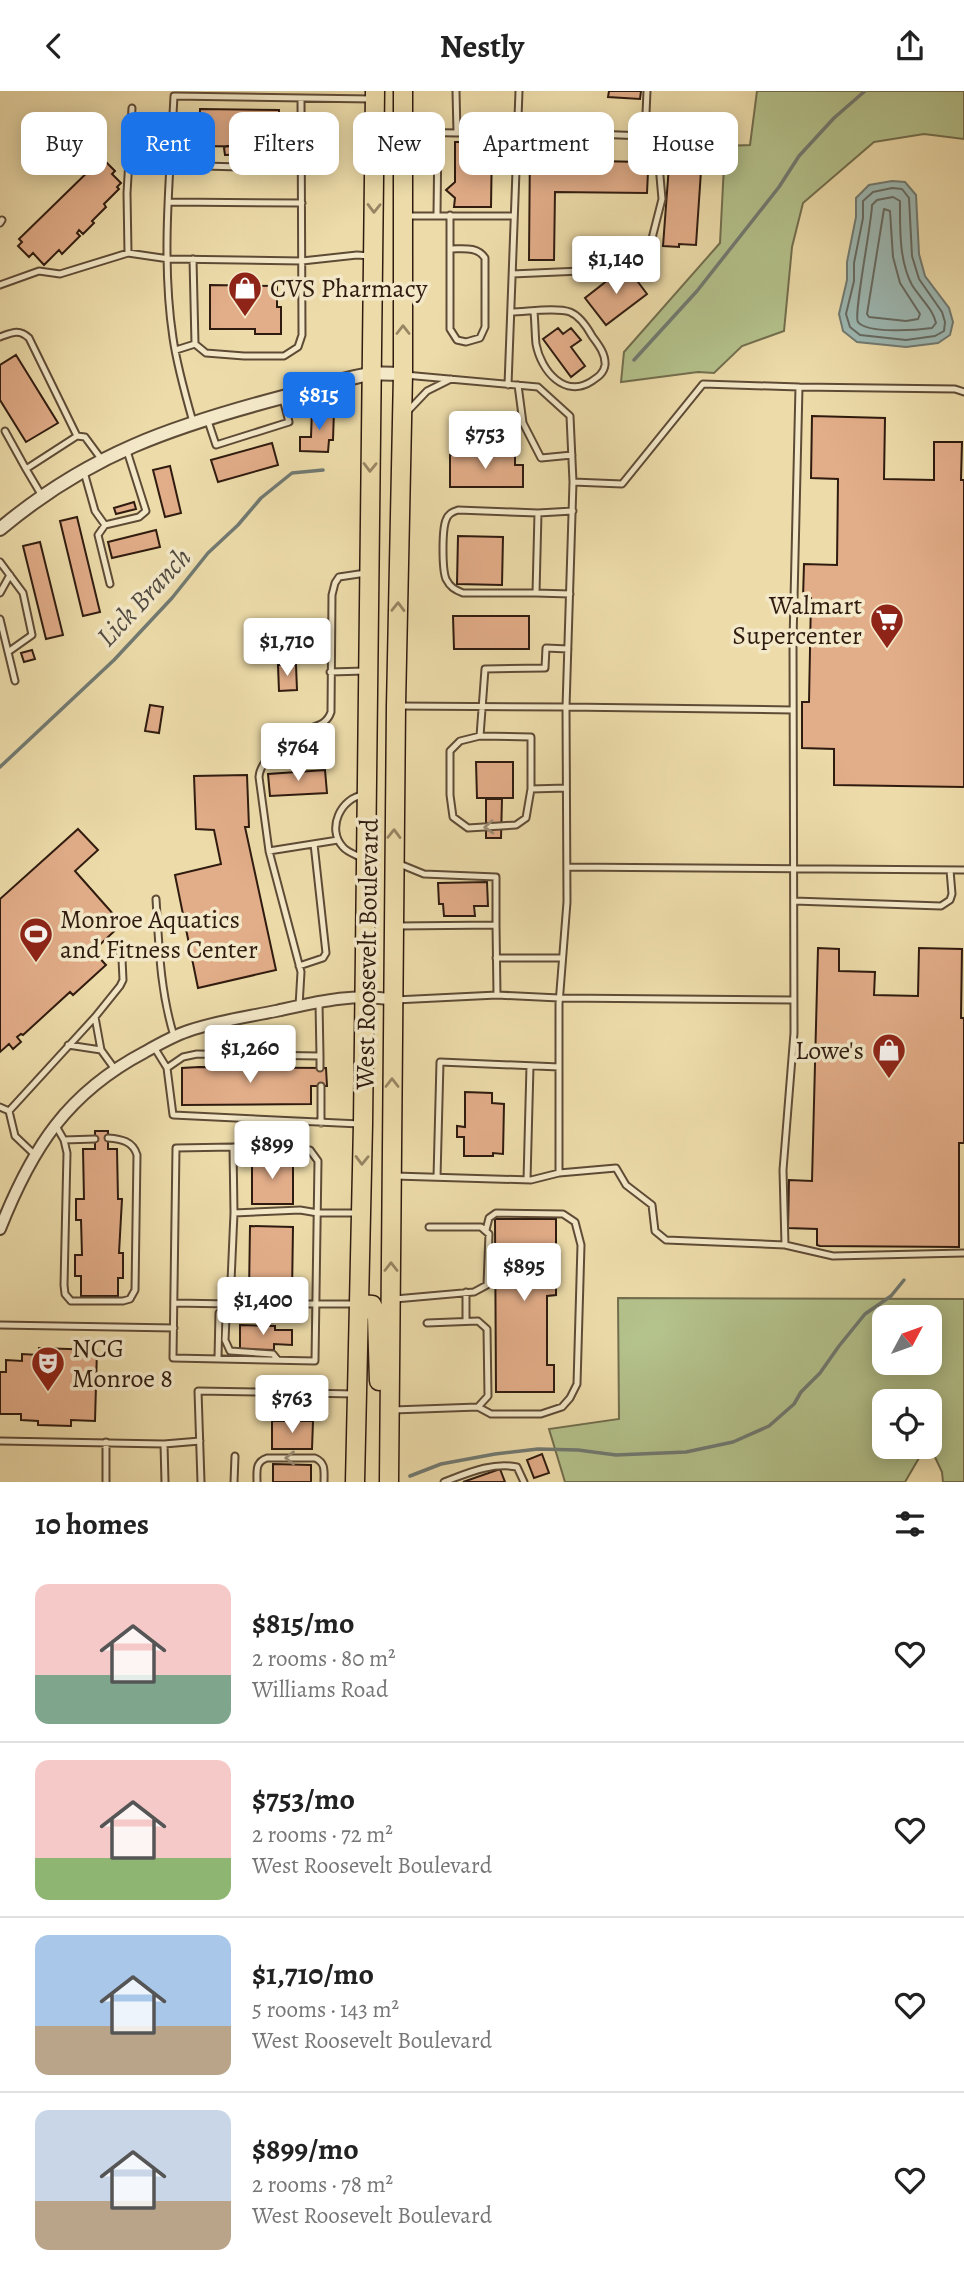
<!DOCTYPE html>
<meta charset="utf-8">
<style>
:root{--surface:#fff;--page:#f2f2f2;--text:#222;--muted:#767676;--line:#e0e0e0;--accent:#1a73e8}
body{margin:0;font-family:Alegreya,serif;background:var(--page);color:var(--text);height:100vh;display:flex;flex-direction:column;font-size:26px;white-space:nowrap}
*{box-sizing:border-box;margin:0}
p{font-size:23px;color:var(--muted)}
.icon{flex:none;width:38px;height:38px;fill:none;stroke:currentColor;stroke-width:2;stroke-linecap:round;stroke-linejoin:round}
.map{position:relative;height:1391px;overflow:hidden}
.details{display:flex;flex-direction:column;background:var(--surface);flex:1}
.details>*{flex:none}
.banner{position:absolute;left:21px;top:21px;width:922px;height:63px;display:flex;gap:14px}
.needle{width:46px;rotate:49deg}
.fabs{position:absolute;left:872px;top:1214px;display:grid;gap:14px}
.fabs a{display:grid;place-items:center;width:70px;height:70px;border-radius:14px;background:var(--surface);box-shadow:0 4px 18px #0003;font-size:35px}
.price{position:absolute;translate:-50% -60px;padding:0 16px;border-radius:7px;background:#fff;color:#222;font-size:23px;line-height:46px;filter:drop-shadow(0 2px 4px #0008)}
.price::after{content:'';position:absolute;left:50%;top:42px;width:21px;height:16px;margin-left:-10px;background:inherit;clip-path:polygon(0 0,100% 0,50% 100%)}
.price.on{background:var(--accent);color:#fff}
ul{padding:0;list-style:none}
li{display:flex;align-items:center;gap:21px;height:175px;padding:0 35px}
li+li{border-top:2px solid var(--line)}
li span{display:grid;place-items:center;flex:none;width:196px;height:140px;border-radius:14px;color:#555}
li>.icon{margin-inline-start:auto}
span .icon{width:84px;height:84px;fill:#fffc;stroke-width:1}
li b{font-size:30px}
h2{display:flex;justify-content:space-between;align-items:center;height:84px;padding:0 35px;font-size:30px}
.chip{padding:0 24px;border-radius:14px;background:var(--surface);box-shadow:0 4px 18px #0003;font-size:24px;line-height:63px}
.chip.on{background:var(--accent);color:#fff}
header{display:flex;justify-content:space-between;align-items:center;height:91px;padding:0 35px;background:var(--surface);font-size:32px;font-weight:700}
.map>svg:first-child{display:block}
.green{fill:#b4c28c;stroke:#726e4e;stroke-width:2;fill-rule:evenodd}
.water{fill:#9db9b4;stroke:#717a72;stroke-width:2}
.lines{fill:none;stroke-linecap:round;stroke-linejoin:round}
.shore{stroke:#666a62;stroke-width:2}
.stream{stroke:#717a72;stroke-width:3.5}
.building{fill:#e2ad89;stroke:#2f1b0f;stroke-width:2}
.service-casing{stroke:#5e4b36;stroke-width:9}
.minor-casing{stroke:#5e4b36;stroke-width:14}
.tertiary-casing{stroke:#5e4b36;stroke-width:16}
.trunk-casing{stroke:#2f1b0f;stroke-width:21}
.service{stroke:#f3e8c8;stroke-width:5}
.minor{stroke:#f3e8c8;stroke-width:10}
.tertiary{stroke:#f3e8c8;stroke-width:12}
.trunk{stroke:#eddcaa;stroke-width:18}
.oneway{stroke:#988564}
.oneway2{stroke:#9b8c75}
.labels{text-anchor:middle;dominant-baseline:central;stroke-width:7;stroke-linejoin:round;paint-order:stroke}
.poi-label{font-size:26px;fill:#2f1b0f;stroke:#f3e8c8;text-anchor:start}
.street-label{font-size:26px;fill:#2f1b0f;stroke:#f3e8c8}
.water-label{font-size:28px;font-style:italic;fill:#504a41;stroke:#f3e8c8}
</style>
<header><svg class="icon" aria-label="back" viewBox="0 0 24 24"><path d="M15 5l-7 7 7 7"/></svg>Nestly<svg class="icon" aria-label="share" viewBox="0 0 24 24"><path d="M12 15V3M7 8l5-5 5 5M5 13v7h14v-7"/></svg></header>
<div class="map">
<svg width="964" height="1391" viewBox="0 0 964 1391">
<rect width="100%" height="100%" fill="#eddcaa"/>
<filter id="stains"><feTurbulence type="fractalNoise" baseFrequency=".00286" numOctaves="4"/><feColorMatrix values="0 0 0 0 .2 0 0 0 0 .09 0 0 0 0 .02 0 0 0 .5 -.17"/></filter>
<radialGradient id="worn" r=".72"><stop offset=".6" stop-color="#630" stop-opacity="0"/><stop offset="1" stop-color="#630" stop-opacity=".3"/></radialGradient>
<path class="green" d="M757,0H964V48L924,43L874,51L803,112L792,156L784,240L742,255L714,282L698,281L621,291L624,261L720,152L725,55L750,54Z
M618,1207L964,1208V1391H943L942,1381L934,1364L919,1367L905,1391H565L549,1338L619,1328ZM884,1227H929V1272H884ZM884,1311H929V1356H884Z"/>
<path class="water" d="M892,90L905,91L916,104L919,163L925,185L949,217L953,231L950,244L938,252L906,256L857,251L843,240L839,223L847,189V171L856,126V107L869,94Z"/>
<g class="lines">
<path class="shore" d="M892,97L902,98L909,107L912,165L919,188L942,221L945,231L944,240L935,245L906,249L860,244L850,236L846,223L854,190V172L863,127V110L873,101Z
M893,106L900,110C900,137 899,170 912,194C920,207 933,218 936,232L932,237C918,239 867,243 858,231C853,225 872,131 872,114L877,109Z
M884,118L890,120L893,166L900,192L920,223L918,228L906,230L869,226L867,223Z"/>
<path class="stream" d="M634,269L697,200L779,96L799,65L834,27L865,0
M0,676L114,569L172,507L208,462L238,434L261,407L292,382L323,379
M410,1385L441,1373L495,1363L538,1358L578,1359L616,1364L686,1361L733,1351L769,1335L794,1313L801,1301L820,1282L839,1255L865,1223L891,1205L904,1189"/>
</g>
<path class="building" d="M609,0H641L640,8L608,6Z
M200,18L279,19V56L199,55Z
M455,51H492L491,116H454L455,107L446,99L455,91Z
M530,51H556V69L641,71V81H648L647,102L555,101L554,169H529Z
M227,55H249V57L252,58V63L225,64L224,57Z
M670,61L719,65L718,81L701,80L696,154L679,153V156L663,155Z
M104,69L115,80L112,83L121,92L117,96L119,98L104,113L106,116L92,130L94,132L83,143L79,139L77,142L80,145L62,163L59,159L44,174L33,162L29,166L18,155L22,151L19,148L99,70L101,72Z
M626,175L647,203L606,234L585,207Z
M210,194L277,195V216H281V243H255V238H210Z
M558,237L563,243L571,237L581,249L571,256L585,275L571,286L543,248Z
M16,264L58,332L26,351L0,309V274Z
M312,318L334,319L333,349H329L328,361L300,360V346H311Z
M812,325L885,327L884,388L934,389V351H962L961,389H964V696L834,694V658L802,657V611H809L811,507H803L804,473L837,474L838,388L811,387Z
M272,352L278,374L218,391L211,369Z
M515,363V374H523V396H450V364Z
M170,375L181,422L165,426L153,379Z
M134,411L136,418L116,423L114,417Z
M77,426L100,521L83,525L60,430Z
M156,439L160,456L112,467L108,451Z
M458,445L503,446L502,494L457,493Z
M40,451L63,544L46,548L23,455Z
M453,525H529V558H454Z
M32,559L35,568L24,571L21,562Z
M278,574H296L297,599L279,600Z
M150,614L163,616L159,642L145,640Z
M476,671H513V707H477Z
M325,679L327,702L270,705L268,683Z
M247,684L249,736H245L276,879L198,897L175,784L221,773L214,739L196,738L194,685Z
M486,708H502L501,747H486Z
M78,738L98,759L75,780L122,833L93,860L106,874L73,904L70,901L23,944L21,943L17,946L21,951L13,958L9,953L0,961V808Z
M487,791L488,815H474L475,825H444L443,813H439L438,792Z
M818,857L839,858V880L875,881L874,904L918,905L919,857L962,858L961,927H964V1052H959V1156L820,1155L817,1154V1138L788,1137L789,1089L812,1090Z
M199,976L326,977L327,995H311V1013L182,1014V977Z
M465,1001L492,1002V1012L504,1013L503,1063L493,1062V1065H464V1046H457V1035L465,1036Z
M95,1040H108V1058H117L118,1108H122L119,1162H123V1187H118V1205H81V1185H75V1164H82L81,1129H76V1108H84L83,1058H95Z
M252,1066L293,1067V1113H252Z
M495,1128H556V1204L547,1205V1274H554V1301H496Z
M250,1135L293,1136L292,1203L249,1202Z
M240,1234L275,1235V1239H292V1254L274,1253V1259L240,1258Z
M39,1257L97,1259L95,1330L71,1329V1335L38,1334V1330L21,1329V1323H0V1281H6V1269L22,1270V1263L39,1264Z
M272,1330H313L312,1358H272Z
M542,1363L549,1382L534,1387L527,1369Z
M273,1373L311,1374V1391H273Z
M500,1378L505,1391H463Z"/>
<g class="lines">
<g class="service-casing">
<path id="service" d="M408,41L457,42L456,0
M457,42L517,40L645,45
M171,74L302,78
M169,111L302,112
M437,123L438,42
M450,124V238L457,249L466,251L480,247L485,236V167C477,155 463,158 450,158
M406,125H514
M0,132L2,129
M128,162L127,102L132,17
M193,168L195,253
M512,183L604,179L626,162L648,163L662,108L659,74L645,45L647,0
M0,194L39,180L60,183L128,162L169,168L302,170L357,164L370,165
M511,221C526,221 556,216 570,221C580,225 587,236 592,245C598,253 606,263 605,274C604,282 598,286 592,290C565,308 541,280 536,253C535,243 535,231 534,221
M0,246C11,242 19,237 29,247L77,345
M176,259L195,253L206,262L244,265H284L298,256L302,244L301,7
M508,294L519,0
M518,294L523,332L541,367L572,364
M799,296L955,298L964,301
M407,321L427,300L451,288
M208,330L216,354L289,331L283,308
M193,331C185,303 177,275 173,247C161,168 170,84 174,5L372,8
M5,340L26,378
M84,381L95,420L105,434L139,426L146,420L127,360
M573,391L566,616L793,619
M42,405L26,378L77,345L85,346L102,369
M105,434L98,444L110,493
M0,471L23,502L32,544L8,561L0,528
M0,502L10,484
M536,502H463C455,499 450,496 446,488C442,478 442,439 446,429C448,423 452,421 458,419L538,422
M570,503L536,502L538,422L573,420
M8,561L15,590
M330,581L365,580
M399,615L566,616L567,811L559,913V1082L616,1077L626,1094L652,1114L655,1140L666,1149L785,1154L783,1079L794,942L793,550L799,296L703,293L622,393L573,391L570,325L538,296L405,284
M480,645L460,650L450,660V704L453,726L468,737L516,734L526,727L531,698
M566,697L531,698V646L480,645L485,578L545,577L546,557L568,558
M269,760L259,686C260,669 285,649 300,641C312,635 326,636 331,621L332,504L335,492L339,486L366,482
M362,767C356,764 347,761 343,756C326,738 341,706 364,704
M397,772L424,783L496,786V834
M567,776L964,779
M156,808C159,855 160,900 174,945
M794,810L941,815L950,809L952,803L950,779
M397,835L496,834L497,904L559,907L794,909
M496,867H562
M299,875L323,867L326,862L314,753
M395,909L497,904
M319,912L320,965L197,963L183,966L167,977L173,1024L360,1033
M299,915L301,881L269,760L338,749
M95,926L101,959L114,977
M68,954L101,959
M154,956L167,977
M320,977V965
M321,995V1032
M0,1016L9,1020L15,1045L35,1064
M9,1020L95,926L120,895L123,889L122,868L117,855
M56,1035L64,1049L67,1062L64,1194L65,1203L71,1210H123L130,1208L135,1199L137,1064C133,1050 121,1048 108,1047
M64,1049L95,1048
M233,1056L310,1059L318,1070L315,1270L173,1267L176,1057L233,1056L234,1122L300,1119L318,1122H358
M395,1085L531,1089L559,1082
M437,1086L440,971L559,976
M527,1089L530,975
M234,1122L230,1213H356
M785,1154L833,1165L964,1162
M395,1208L474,1201L487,1194L489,1143L481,1136H429
M175,1212L230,1213
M219,1223L226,1228L225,1249L230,1260L273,1263L277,1268
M466,1230V1201
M0,1234L174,1237
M218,1267L219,1222
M478,1316L491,1323H541L562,1316L570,1307L577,1293L581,1154L575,1131L563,1123L496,1122L489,1127L486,1139
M393,1319L478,1316L488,1305L487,1238L478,1230L427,1232
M0,1350L164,1353L200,1350
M106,1351V1391
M164,1353L165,1391
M201,1391L198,1300L354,1303
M234,1391L235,1365
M257,1391C257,1380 255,1371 267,1367H315C326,1372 324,1380 324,1391
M444,1391C468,1382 492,1371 517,1376L524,1391"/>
</g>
<g class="minor-casing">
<path id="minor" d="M0,1138C32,1057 67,1002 145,961C159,953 173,945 188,940C217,930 247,926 276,920C313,912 355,901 393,909"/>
</g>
<g class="tertiary-casing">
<path id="tertiary" d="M0,438C89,363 173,335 283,306C311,299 342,287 371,283C381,282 393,283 403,283"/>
</g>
<g class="trunk-casing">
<path id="trunk" d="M360,1213L372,1214L377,1226L379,1290
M355,1391L363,1033L375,0
M389,1391L396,615L403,283V0"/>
</g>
<use href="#service" class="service"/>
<use href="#minor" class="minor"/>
<use href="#tertiary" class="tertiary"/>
<use href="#trunk" class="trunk"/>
</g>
<defs><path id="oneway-chevron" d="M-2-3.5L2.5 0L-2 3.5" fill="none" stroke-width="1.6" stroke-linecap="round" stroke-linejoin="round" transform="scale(1.75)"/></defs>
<g class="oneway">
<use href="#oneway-chevron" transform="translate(374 117) rotate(91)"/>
<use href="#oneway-chevron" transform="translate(403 239) rotate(-90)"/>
<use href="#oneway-chevron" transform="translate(370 376) rotate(91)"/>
<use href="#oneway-chevron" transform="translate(398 516) rotate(-89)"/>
<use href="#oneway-chevron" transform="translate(394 743) rotate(-89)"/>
<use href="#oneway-chevron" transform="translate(392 992) rotate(-90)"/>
<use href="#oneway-chevron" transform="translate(362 1069) rotate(91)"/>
<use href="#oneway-chevron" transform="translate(391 1176) rotate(-90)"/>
</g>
<g class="oneway2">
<use href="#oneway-chevron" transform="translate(489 736) rotate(177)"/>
<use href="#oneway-chevron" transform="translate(290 1367) rotate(-180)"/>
</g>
<defs>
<g id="shop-pin" transform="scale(1.75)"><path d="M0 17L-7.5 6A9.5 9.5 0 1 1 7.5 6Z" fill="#8f2418" stroke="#f3e8c8"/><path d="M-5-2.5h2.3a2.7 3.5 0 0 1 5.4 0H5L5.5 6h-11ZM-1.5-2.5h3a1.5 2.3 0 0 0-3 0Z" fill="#fff"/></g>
<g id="supermarket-pin" transform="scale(1.75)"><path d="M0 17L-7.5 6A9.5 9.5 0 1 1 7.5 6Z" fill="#8f2418" stroke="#f3e8c8"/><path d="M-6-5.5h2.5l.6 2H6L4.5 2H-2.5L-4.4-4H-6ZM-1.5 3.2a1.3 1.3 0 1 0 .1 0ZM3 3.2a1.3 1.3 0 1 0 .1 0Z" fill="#fff"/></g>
<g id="stadium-pin" transform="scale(1.75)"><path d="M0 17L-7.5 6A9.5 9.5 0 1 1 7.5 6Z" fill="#8f2418" stroke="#f3e8c8"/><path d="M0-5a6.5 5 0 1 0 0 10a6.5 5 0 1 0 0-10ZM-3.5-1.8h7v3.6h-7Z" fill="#fff"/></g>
<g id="theatre-pin" transform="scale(1.75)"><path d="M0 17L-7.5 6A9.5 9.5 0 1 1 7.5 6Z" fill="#8f2418" stroke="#f3e8c8"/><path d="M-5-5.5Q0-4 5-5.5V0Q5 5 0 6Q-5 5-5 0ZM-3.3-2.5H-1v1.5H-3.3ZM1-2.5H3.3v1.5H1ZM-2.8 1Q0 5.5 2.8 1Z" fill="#fff"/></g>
</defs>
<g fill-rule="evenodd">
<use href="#shop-pin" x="245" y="197"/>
<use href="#supermarket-pin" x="887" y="529"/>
<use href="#stadium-pin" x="36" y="843"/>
<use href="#shop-pin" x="889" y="959"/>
<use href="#theatre-pin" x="48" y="1272"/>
</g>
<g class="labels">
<g class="poi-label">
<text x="270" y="197">CVS Pharmacy</text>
<text x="862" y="514" text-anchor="end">Walmart<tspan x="862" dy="30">Supercenter</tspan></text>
<text x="60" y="828">Monroe Aquatics<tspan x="60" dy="30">and Fitness Center</tspan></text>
<text x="864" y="959" text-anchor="end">Lowe's</text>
<text x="72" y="1257">NCG<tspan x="72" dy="30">Monroe 8</tspan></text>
</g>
<g class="street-label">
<text transform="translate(367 863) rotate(-89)">West Roosevelt Boulevard</text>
</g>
<g class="water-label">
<text transform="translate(144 506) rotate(-47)">Lick Branch</text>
</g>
</g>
<rect width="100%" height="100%" filter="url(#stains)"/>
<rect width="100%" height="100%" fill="url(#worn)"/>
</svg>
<div class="fabs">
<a><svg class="needle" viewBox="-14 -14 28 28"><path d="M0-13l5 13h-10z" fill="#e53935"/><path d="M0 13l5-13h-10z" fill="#767676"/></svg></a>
<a><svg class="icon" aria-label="locate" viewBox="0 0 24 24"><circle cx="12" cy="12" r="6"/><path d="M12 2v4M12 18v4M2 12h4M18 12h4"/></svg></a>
</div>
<b class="price" style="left:616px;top:205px">$1,140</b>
<b class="price on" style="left:319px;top:341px">$815</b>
<b class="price" style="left:485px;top:380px">$753</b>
<b class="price" style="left:287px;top:587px">$1,710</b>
<b class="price" style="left:298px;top:692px">$764</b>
<b class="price" style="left:250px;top:994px">$1,260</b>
<b class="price" style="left:272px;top:1090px">$899</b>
<b class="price" style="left:524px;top:1212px">$895</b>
<b class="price" style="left:263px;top:1246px">$1,400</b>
<b class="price" style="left:292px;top:1344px">$763</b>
<div class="banner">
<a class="chip">Buy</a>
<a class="chip on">Rent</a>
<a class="chip">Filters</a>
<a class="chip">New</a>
<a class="chip">Apartment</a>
<a class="chip">House</a>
</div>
</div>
<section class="details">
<h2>10 homes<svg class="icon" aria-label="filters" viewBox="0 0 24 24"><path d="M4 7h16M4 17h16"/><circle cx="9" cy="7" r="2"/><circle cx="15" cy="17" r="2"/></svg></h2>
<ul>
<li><span style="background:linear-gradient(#f6c9c9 65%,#7fa58c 0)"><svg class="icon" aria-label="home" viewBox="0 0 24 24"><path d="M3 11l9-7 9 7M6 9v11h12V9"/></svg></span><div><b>$815/mo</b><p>2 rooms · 80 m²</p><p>Williams Road</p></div><svg class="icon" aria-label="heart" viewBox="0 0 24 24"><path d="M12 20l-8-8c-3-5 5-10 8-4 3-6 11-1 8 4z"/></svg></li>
<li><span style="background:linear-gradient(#f6c9c9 70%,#8fb573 0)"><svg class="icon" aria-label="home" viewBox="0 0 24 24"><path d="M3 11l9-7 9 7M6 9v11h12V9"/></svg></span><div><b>$753/mo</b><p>2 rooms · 72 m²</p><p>West Roosevelt Boulevard</p></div><svg class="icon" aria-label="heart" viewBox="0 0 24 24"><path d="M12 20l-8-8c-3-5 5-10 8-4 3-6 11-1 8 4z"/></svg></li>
<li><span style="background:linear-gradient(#a9c7e8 65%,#b9a48a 0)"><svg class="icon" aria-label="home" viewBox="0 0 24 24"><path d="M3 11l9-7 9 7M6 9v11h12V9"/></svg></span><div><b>$1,710/mo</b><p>5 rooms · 143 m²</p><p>West Roosevelt Boulevard</p></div><svg class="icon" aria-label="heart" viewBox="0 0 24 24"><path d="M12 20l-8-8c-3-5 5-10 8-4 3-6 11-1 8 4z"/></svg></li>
<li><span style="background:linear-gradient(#c9d6e8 65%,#b9a48a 0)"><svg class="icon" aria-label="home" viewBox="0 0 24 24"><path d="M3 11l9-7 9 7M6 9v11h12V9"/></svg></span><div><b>$899/mo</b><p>2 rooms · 78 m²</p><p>West Roosevelt Boulevard</p></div><svg class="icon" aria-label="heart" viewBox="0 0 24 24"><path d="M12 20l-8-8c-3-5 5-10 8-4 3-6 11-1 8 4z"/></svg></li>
</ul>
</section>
